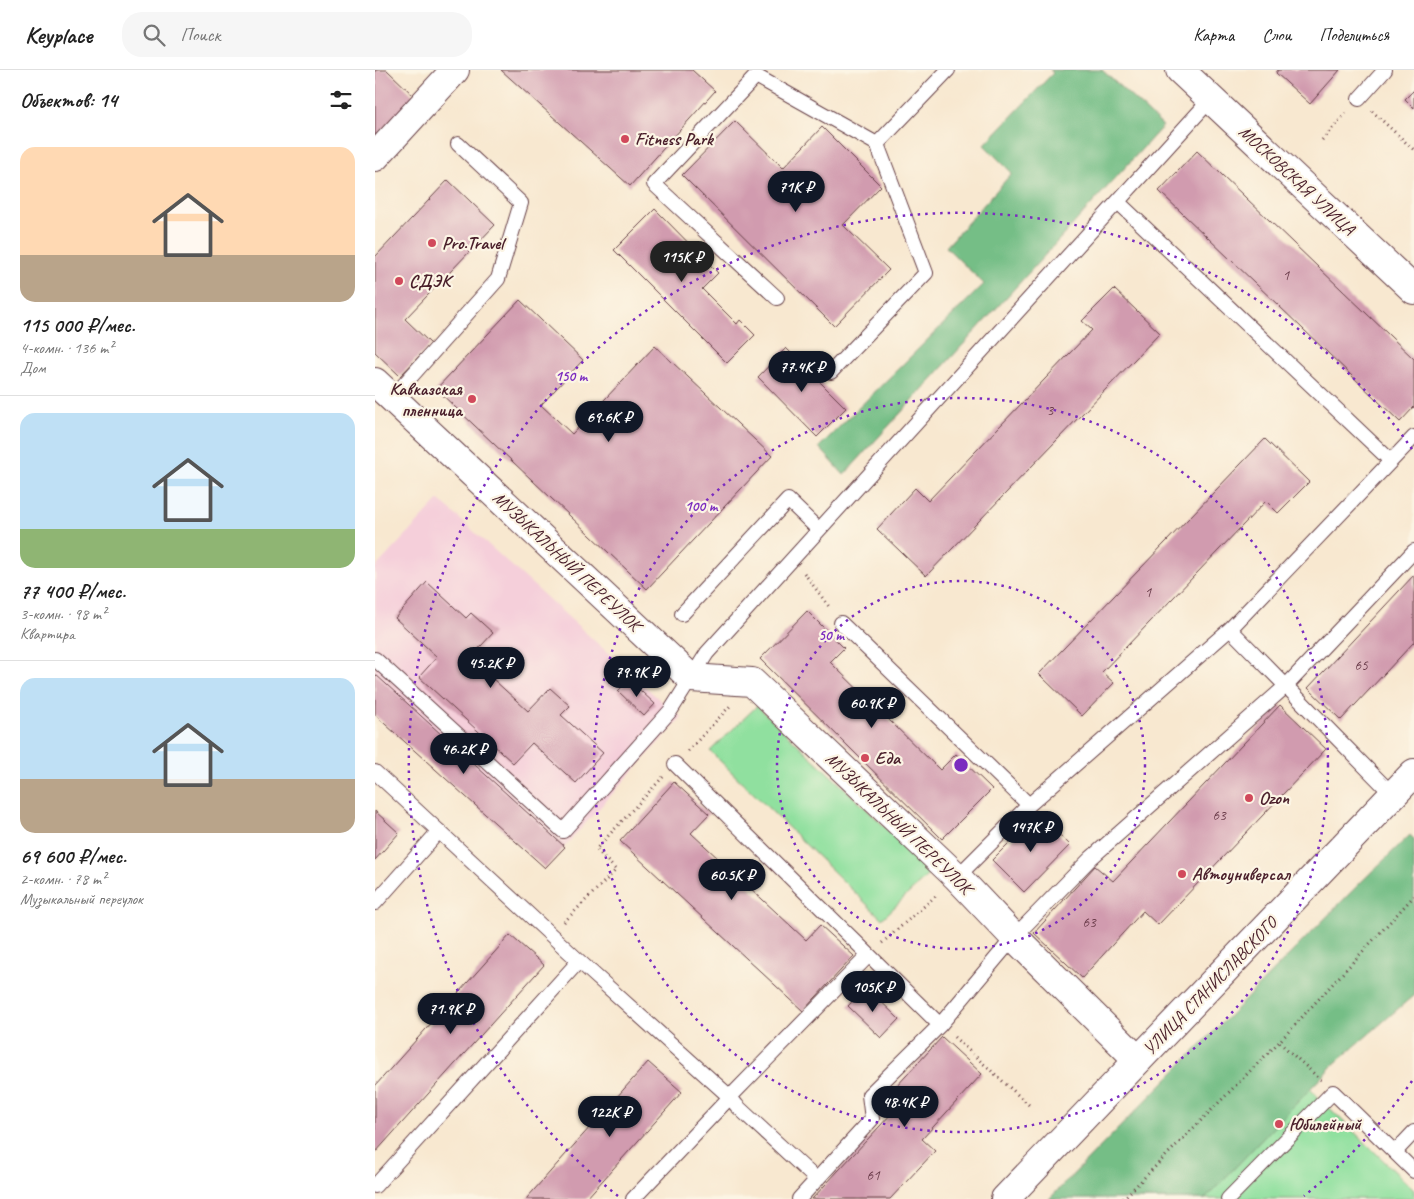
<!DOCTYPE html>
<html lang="ru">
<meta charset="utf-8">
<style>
:root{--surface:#fff;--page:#f6f6f6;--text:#222;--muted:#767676;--line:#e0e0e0;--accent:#111827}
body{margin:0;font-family:Caveat,sans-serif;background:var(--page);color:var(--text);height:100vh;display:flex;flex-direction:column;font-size:19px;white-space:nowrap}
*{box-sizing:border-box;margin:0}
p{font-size:16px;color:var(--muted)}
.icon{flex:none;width:28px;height:28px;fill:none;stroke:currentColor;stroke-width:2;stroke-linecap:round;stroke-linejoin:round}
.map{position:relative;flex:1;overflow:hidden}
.sheet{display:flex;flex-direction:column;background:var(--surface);width:375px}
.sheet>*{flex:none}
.price{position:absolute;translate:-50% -42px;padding:0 11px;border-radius:18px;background:var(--accent);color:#fff;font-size:16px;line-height:32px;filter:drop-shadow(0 1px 2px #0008)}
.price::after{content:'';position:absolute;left:50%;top:30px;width:15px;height:11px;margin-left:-8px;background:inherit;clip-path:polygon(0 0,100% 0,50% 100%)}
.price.active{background:#222;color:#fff}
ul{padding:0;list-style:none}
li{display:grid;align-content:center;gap:10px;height:265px;padding:0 20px}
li+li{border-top:1px solid var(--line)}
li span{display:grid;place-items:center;height:155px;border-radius:15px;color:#555}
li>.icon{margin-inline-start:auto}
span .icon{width:90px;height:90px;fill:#fffc;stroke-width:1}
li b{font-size:21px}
h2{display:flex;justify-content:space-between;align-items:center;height:60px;padding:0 20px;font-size:21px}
header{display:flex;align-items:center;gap:30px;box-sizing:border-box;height:70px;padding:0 25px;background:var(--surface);border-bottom:1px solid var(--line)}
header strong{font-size:24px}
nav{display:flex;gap:28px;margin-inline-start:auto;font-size:18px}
.search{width:350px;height:45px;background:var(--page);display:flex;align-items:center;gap:12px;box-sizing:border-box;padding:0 18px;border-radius:20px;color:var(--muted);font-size:19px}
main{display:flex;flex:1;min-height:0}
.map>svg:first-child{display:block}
.built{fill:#f5cfda}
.green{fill:#90e09f;stroke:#6d8065}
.forest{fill:#74be86;stroke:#5f6e58}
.building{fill:#d19baf}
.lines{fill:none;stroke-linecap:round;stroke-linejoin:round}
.lane-casing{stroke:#643d44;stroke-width:16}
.street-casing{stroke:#643d44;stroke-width:30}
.secondary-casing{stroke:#643d44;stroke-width:30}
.path{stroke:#643d44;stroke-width:3;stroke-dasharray:1 4;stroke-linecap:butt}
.lane{stroke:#fff;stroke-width:14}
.street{stroke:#fff;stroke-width:28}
.secondary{stroke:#fff;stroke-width:28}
.ring{fill:none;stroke:#7b2cbf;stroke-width:2.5;stroke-dasharray:2.5 5}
.poi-dot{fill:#d1495b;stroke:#fcf5e5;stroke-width:2}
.labels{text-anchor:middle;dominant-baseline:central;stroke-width:4.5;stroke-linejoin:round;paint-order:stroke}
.number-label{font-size:15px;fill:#6c3e4c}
.poi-label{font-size:18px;font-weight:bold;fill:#4a1f2b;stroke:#fcf5e5;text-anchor:start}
.street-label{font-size:18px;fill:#4a1f2b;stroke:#fcf5e5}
.centre{fill:#7b2cbf;stroke:#fcf5e5;stroke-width:2.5}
.ring-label{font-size:15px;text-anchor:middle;font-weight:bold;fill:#7b2cbf;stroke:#fcf5e5;stroke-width:4.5;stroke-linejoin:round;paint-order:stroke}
</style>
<header>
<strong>Keyplace</strong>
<div class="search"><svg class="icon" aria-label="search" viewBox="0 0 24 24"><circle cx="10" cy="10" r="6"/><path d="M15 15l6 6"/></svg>Поиск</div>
<nav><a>Карта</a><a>Слои</a><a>Поделиться</a></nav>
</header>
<main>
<section class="sheet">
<h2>Объектов: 14<svg class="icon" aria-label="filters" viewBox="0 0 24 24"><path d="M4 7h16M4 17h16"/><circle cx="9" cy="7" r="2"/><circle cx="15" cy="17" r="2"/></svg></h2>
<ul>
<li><span style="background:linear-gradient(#ffd9b3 70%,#b9a48a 0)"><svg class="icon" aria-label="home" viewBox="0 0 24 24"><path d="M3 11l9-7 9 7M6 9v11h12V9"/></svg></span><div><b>115 000 ₽/мес.</b><p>4-комн. · 136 m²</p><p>Дом</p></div></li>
<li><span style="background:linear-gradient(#bfe0f5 75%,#8fb573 0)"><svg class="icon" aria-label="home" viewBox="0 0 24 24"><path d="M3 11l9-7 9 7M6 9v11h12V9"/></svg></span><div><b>77 400 ₽/мес.</b><p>3-комн. · 98 m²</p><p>Квартира</p></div></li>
<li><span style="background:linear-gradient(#bfe0f5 65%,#b9a48a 0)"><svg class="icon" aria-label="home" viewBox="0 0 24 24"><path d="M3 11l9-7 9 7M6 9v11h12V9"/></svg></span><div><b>69 600 ₽/мес.</b><p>2-комн. · 78 m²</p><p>Музыкальный переулок</p></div></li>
</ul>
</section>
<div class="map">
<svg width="1039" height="1129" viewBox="0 0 1039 1129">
<rect width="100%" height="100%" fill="#fcf5e5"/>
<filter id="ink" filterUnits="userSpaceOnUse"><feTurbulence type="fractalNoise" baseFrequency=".02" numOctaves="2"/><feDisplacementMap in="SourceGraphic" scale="10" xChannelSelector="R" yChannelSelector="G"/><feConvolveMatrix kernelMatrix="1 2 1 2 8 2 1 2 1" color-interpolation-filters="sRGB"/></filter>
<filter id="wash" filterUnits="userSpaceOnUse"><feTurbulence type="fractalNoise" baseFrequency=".0096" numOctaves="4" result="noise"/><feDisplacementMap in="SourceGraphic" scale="20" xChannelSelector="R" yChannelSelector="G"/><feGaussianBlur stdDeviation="1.12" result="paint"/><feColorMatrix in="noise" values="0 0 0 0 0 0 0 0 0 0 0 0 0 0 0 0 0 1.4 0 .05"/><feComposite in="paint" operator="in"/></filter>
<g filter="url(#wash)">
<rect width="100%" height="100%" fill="#f8e8d0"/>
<path class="built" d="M64,430L296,640L307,647L170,798L0,645V498Z"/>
<path class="green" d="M382,636L557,801L507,849L335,681Z
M903,988L1039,1120V1129H764Z"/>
<path class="forest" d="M675,0H727L788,56L469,405L444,377L609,214L571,177L637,103L609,75L678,3Z
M1035,765L1039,769V925L958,995L830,1129H674L984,814Z"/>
<g id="blocks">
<path class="building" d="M0,0H12L40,27L0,68Z
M126,0H317L340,21L255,116Z
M903,0H965L935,34L901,3Z
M1039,20V38L1030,29Z
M360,51L408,98L447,57L506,116L468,155L514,200L459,256L307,105Z
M822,81L1039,289V337L1025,352L784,121Z
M73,110L120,155L30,249L56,274L25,306L0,282V187Z
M280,139L343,203L327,219L362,254L365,250L380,265L352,293L239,180Z
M739,219L785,263L551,506L502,459L540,418L553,431L717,260L707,251Z
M145,230L208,290L166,335L197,364L280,276L397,386L272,519L61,319Z
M411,278L471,338L442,367L383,307Z
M890,369L934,412L903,443L891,431L727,602L739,613L707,646L664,604Z
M1039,505V572L966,650L933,618Z
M52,512L91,548L96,543L118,563L95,588L153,641L175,618L195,636L186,645L228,683L201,713L157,673L138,693L44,607L62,587L20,548Z
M432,541L469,578L455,592L565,700L581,684L617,719L567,769L385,589Z
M0,604L190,777L170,798L0,645Z
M254,610L280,634L269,646L243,621Z
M905,635L951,679L783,855L768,841L707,908L659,863L720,796L738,811Z
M299,712L334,744L316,763L431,870L445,855L479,886L428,941L245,771Z
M0,741L24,763L0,790Z
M663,744L695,775L649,822L617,790Z
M135,865L169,895L0,1083V1016Z
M491,917L524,949L506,968L473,936Z
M567,967L607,1004L547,1069L560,1081L515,1129H437L518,1042L507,1032Z
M273,992L307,1022L211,1129H151Z"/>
</g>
</g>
<g filter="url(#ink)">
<use href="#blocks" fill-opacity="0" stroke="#643d44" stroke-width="1"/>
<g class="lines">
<g class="lane-casing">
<path id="lane" d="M984,29L1010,0
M502,74L573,0
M743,132L1016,391
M402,228L279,114L381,6L502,74L551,203L456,302
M17,328L123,209L146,133L83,74
M307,544L413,430L444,460
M466,553L654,735
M855,559L1018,725
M0,589L188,761L296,640L332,583L836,29
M300,694L565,955
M0,702L204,891L355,1027L362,1036L442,1110
M582,807L654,735L855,559L1039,367
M0,833L64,761
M1020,1082L1039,1062
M0,1116L204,891
M258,1129L355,1027L493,886
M424,1129L497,1049L494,1025L565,955L639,867L716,788L911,616L1039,481
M853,1129L958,1022L1039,1101"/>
</g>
<g class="street-casing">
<path id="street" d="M805,0L1039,220
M0,87L80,0
M0,312L316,608L377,612L582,807L639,867L763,990"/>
</g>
<g class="secondary-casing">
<path id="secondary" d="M630,1129L1039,703"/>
</g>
<path class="path" d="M997,41L1039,80
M947,70L972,42
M429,503L455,538
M313,681L355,636
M189,852L241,800L221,779L288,707
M507,873L563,824
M579,967L654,1035
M946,1010L904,972L1039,826
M748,1129L904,972"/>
<use href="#lane" class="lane"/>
<use href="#street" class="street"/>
<use href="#secondary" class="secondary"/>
</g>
</g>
<g class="ring">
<circle cx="586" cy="695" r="184"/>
<circle cx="586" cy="695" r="367"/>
<path d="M1037 1011A551 551 0 0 1 929 1126M243 1126A551 551 0 1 1 1037 379"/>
</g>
<g class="poi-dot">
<circle cx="250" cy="69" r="5"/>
<circle cx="57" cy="173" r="5"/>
<circle cx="24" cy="211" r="5"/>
<circle cx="97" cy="329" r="5"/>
<circle cx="490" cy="688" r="5"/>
<circle cx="874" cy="728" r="5"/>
<circle cx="807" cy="804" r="5"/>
<circle cx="904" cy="1054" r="5"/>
</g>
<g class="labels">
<g class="number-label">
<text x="911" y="205">1</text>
<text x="675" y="340">3</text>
<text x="773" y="522">1</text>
<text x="986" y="595">65</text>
<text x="844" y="745">63</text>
<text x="714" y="852">63</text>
<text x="498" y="1105">61</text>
</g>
<g class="poi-label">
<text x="260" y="69">Fitness Park</text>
<text x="67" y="173">Pro.Travel</text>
<text x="34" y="211">СДЭК</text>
<text x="87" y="319" text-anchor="end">Кавказская<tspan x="87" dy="21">пленница</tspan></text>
<text x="500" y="688">Еда</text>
<text x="884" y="728">Ozon</text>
<text x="817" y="804">Автоуниверсал</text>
<text x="914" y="1054">Юбилейный</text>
</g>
<g class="street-label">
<text transform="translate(922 110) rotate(43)">МОСКОВСКАЯ УЛИЦА</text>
<text transform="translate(192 491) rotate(43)">МУЗЫКАЛЬНЫЙ ПЕРЕУЛОК</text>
<text transform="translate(524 753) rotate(44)">МУЗЫКАЛЬНЫЙ ПЕРЕУЛОК</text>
<text transform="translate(835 916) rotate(-46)">УЛИЦА СТАНИСЛАВСКОГО</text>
</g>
</g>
<circle cx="586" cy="695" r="8" class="centre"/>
<g class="ring-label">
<text x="196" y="311">150 m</text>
<text x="326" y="441">100 m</text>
<text x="456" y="570">50 m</text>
</g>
</svg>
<b class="price" style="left:421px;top:143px">71K ₽</b>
<b class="price active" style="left:307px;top:213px">115K ₽</b>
<b class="price" style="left:427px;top:323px">77.4K ₽</b>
<b class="price" style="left:234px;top:373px">69.6K ₽</b>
<b class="price" style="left:116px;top:619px">45.2K ₽</b>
<b class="price" style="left:262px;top:628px">79.9K ₽</b>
<b class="price" style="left:497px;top:659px">60.9K ₽</b>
<b class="price" style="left:89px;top:705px">46.2K ₽</b>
<b class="price" style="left:656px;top:783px">147K ₽</b>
<b class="price" style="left:357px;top:831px">60.5K ₽</b>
<b class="price" style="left:498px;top:943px">105K ₽</b>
<b class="price" style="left:76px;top:965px">71.9K ₽</b>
<b class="price" style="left:530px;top:1058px">48.4K ₽</b>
<b class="price" style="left:235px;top:1068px">122K ₽</b>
</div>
</main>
